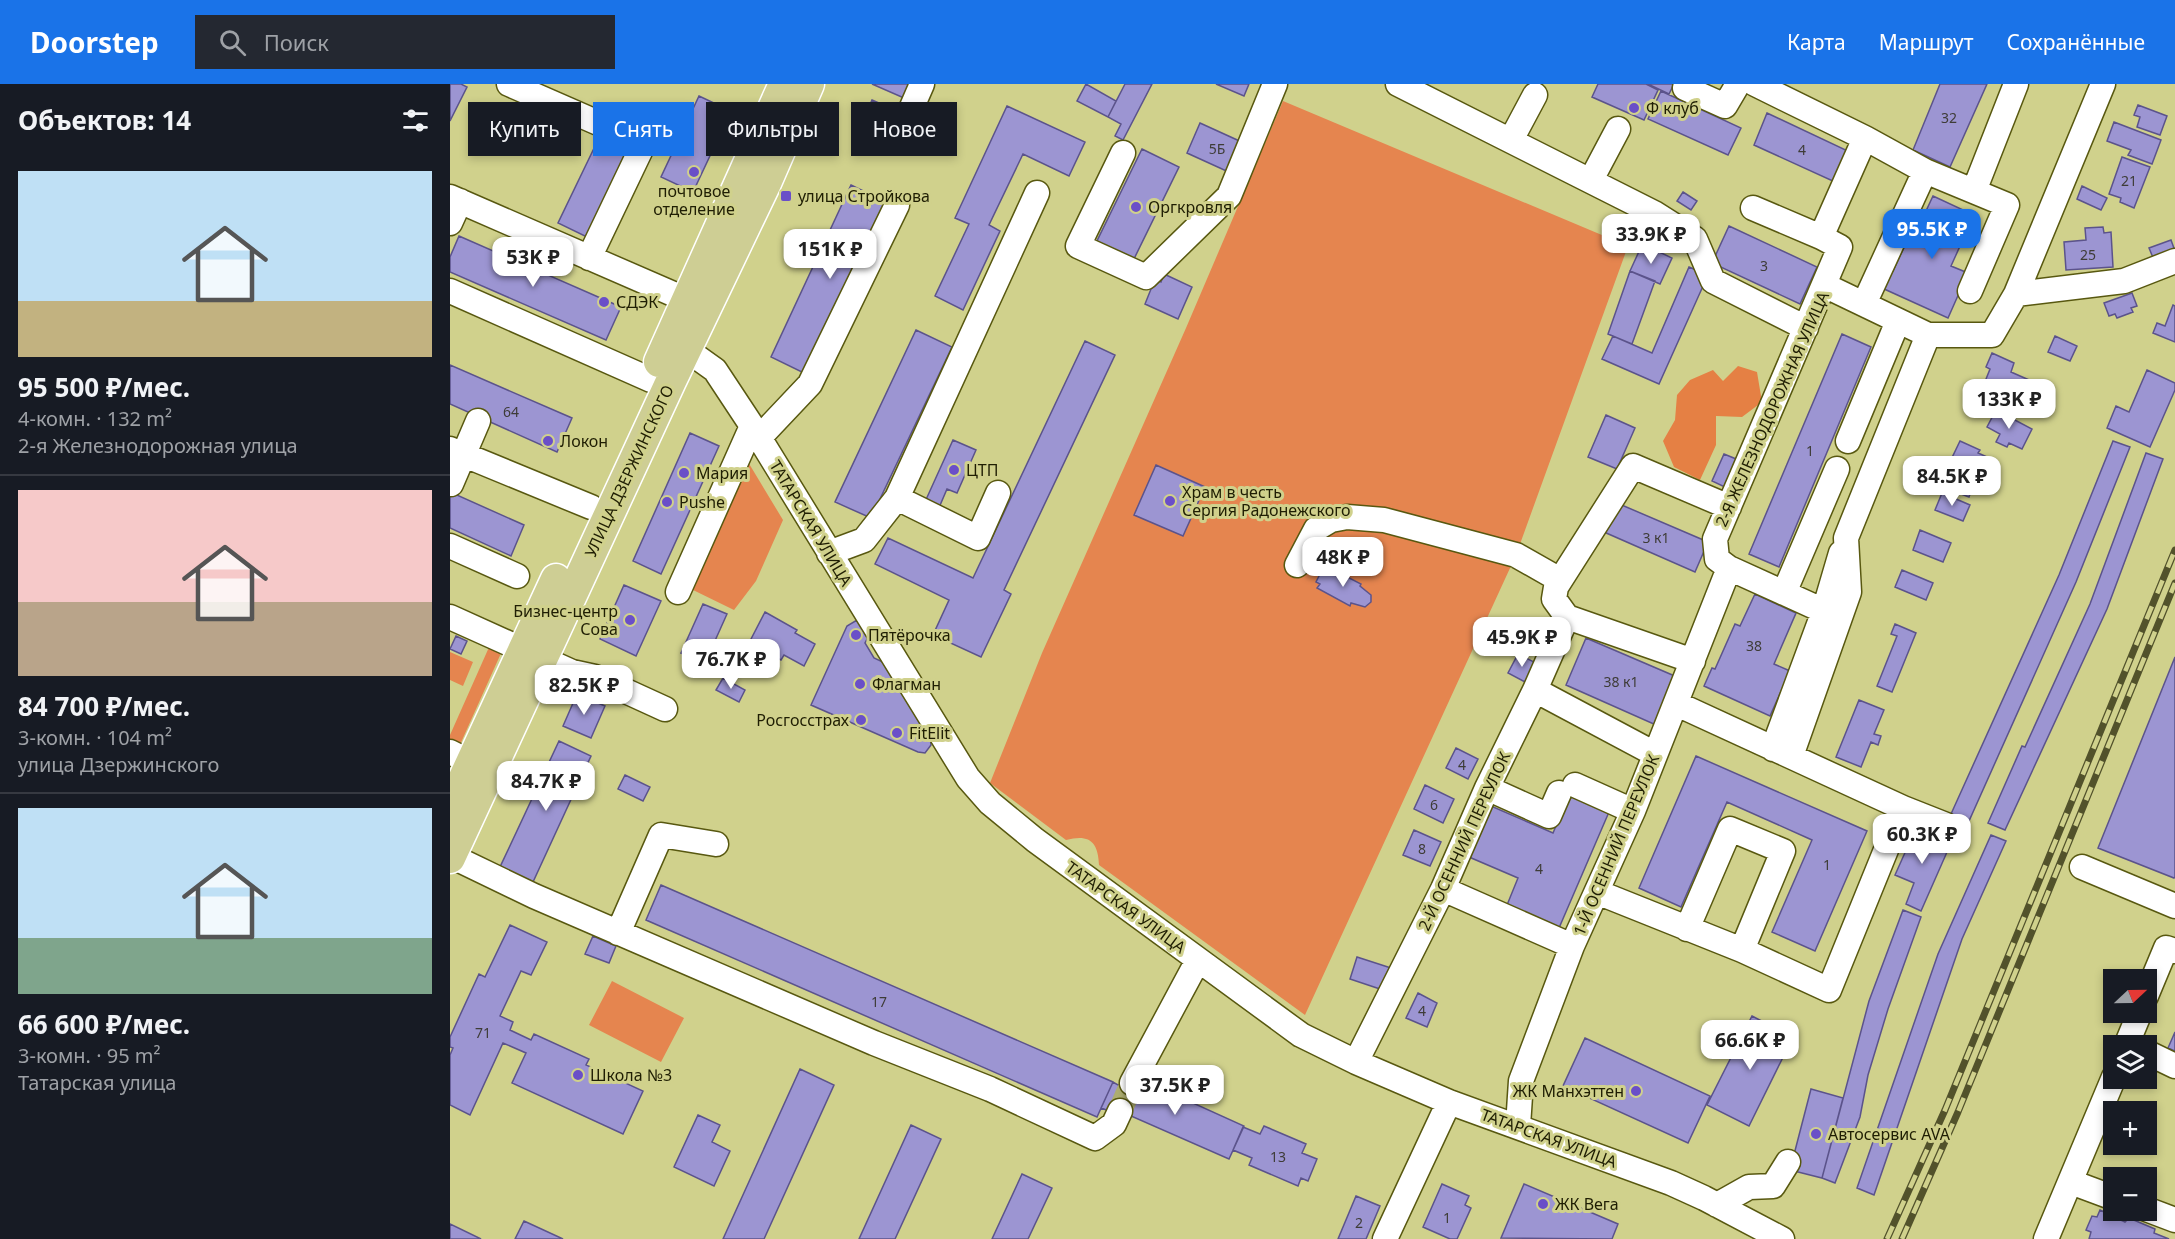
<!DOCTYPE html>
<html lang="ru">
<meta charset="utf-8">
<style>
:root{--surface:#171b24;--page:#242831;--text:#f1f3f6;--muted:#9ea1a6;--line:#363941;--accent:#1a73e8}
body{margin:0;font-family:"Noto Sans",sans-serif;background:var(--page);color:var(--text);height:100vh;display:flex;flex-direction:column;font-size:22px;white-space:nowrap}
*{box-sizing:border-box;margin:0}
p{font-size:20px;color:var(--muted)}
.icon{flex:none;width:33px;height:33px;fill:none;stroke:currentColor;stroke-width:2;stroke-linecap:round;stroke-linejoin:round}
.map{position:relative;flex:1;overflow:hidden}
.sheet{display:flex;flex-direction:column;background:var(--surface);width:450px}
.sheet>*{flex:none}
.top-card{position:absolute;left:18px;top:18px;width:570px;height:54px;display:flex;gap:12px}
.needle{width:39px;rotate:68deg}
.controls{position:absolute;left:1653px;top:885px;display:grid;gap:12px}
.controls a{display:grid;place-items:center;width:54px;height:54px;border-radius:0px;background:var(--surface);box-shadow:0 3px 9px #0003;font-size:30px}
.price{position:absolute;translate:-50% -51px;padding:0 14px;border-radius:12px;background:#fff;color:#222;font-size:20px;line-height:39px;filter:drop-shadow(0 2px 3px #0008)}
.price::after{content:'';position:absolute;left:50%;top:36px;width:18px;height:14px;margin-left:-9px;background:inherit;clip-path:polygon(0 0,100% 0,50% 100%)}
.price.active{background:var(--accent);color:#fff}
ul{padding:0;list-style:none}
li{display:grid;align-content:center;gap:12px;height:318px;padding:0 18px}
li+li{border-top:2px solid var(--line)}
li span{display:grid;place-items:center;height:186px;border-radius:0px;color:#555}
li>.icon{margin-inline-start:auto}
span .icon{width:108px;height:108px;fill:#fffc;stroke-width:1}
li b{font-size:26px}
h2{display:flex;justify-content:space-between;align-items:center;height:72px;padding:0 18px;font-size:26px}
.chip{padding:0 21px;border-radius:0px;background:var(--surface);box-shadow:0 3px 9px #0003;font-size:21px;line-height:54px}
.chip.active{background:var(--accent);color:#fff}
header{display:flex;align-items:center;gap:36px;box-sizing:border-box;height:84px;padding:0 30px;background:var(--accent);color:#fff}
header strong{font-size:28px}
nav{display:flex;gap:33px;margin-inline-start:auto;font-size:21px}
.search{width:420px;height:54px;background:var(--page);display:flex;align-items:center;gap:15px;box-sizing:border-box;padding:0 21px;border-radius:0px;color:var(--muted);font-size:22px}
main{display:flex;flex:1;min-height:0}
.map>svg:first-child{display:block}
.green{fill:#e5854f}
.forest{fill:#e58044}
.building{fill:#9c95d2;stroke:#5b538b;stroke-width:1.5}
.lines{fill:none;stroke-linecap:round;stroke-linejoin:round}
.minor-tunnel{stroke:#adad71;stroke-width:24;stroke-dasharray:24 12;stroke-linecap:butt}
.minor-casing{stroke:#585810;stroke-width:27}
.major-casing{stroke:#fff;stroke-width:33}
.minor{stroke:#fff;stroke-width:24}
.major{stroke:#cece94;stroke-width:30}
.rail-casing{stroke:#52522b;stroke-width:7}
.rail{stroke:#d0d18c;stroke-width:4.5;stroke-dasharray:14;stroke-linecap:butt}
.poi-dot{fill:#6a4fc8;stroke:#d0d18c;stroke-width:2}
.labels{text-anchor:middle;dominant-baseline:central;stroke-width:6;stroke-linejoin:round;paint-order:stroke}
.number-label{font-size:14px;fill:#3e3c37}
.poi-label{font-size:16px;fill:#1f1e03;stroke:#d0d18c;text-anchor:start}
.street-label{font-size:16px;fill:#1f1e03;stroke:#d0d18c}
</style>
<header>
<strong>Doorstep</strong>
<div class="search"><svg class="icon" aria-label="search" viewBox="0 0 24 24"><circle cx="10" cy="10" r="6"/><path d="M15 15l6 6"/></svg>Поиск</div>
<nav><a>Карта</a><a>Маршрут</a><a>Сохранённые</a></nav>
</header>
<main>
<section class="sheet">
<h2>Объектов: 14<svg class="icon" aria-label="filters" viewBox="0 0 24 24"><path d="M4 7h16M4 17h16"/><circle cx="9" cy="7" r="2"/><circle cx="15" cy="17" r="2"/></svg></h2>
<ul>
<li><span style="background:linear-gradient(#bfe0f5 70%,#c2b280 0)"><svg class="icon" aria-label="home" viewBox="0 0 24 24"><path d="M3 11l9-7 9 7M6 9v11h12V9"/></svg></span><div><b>95 500 ₽/мес.</b><p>4-комн. · 132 m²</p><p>2-я Железнодорожная улица</p></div></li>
<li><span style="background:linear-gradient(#f6c9c9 60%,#b9a48a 0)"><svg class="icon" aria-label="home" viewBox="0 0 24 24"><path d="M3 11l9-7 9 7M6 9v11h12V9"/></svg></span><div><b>84 700 ₽/мес.</b><p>3-комн. · 104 m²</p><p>улица Дзержинского</p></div></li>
<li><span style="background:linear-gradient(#bfe0f5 70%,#7fa58c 0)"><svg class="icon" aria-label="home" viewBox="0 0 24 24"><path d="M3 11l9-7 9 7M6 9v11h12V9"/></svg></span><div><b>66 600 ₽/мес.</b><p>3-комн. · 95 m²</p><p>Татарская улица</p></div></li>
</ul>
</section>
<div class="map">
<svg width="1725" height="1155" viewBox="0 0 1725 1155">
<rect width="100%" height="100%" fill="#d0d18c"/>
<path class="green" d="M833,17L1178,162L1066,471L855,931L649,781C648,757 639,750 616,756L540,699L592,569L736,244Z
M295,373L333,436L306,497L284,526L241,505Z
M40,561L52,567L0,683V651Z
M0,568L23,578L13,602L0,596Z
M162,897L234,934L211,978L139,941Z"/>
<path class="forest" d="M1288,282L1307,288L1312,318L1292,333L1266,332V361L1250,396L1224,383L1213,357L1225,336L1227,311L1240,296L1263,286L1273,297Z"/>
<path class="building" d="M0,0H11L17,3L0,37Z
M422,0H461L454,14Z
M636,0L666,17L658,33L627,17Z
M675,0H702L673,56L665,52L671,40L658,33Z
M766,0H799L794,12Z
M1148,0H1196L1208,6L1194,36L1142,13Z
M1198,0H1224L1219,10Z
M1490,0H1537L1500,83L1463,66Z
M1211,7L1291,44L1278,71L1198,35Z
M249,12L281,27L243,108L211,93Z
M422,16L456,31L441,65L407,51Z
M1688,21L1717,32L1710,51L1687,43L1690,33L1684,31Z
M557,22L635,58L619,92L573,70L539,141L550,147L513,226L485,212L519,140L505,134Z
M1317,29L1400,68L1385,98L1304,61Z
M1664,38L1711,56L1702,80L1678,71L1681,66L1657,57Z
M750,39L796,60L783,90L737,69Z
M148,56L179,71L139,154L108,139Z
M692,65L729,83L681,181L644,163Z
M1672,73L1700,83L1684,124L1670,118L1671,114L1659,110Z
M401,101L438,119L358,291L321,273Z
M1632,102L1657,114L1651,126L1627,115Z
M1233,108L1247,117L1241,126L1227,117Z
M1483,112L1524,131L1501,182L1518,189L1498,234L1432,204L1440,186L1443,187L1464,142L1468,144Z
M1279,142L1367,183L1350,220L1262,179Z
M1653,143L1654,149L1661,148L1663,183L1616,186L1614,158L1636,156L1635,144Z
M9,152L171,223L156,256L0,188V173Z
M1721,156L1725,167L1704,176L1699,164Z
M1191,163L1204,169L1205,166L1222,174L1210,200L1180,187Z
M1239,183L1258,191L1209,300L1152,275L1163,252L1202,269Z
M1180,187L1205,197L1182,260L1158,250Z
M714,190L742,203L728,235L695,220L705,195L711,198Z
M1682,209L1687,222L1681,224L1683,228L1667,234L1665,230L1659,232L1654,219Z
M1723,221L1725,222V258L1703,249L1707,239L1715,242Z
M466,246L502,263L421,434L385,418Z
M1392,250L1421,263L1329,483L1299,470Z
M1605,252L1627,262L1620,277L1598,268Z
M635,257L665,271L554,506L561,510L531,573L483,551L499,516L425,480L438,454L523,494Z
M1542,269L1564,279L1561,288L1586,299L1578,319L1534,300L1540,285L1536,283Z
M0,281L122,334L107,368L0,320Z
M1697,286L1725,299V306L1700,363L1657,344L1666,322L1679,328Z
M1546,326L1582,345L1572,365L1559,359L1557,363L1546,358L1550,350L1537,343Z
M1156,331L1185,344L1167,385L1138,373Z
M240,349L269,362L211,490L183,477Z
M503,356L526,366L507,409L497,405L488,426L474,420Z
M1510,357L1530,366L1528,369L1548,378L1539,398L1499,380Z
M1663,357L1680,363L1626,498L1519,737L1501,730L1609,491Z
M1696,369L1713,375L1657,525L1555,746L1538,739L1572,662L1575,663L1640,520Z
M1274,370L1291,377L1279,405L1262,397Z
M706,381L755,403L733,452L684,431Z
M1500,390L1524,399L1519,413L1495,404Z
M0,408L74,441L61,472L0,444Z
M1492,409L1520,421L1513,437L1485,426Z
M1167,419L1258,458L1245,488L1154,448Z
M1470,446L1501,459L1493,478L1463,466Z
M878,483L911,500L910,502L921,511V518L915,523L901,519L900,522L867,504L870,500L866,498L872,486L876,487Z
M1452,486L1483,499L1476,516L1445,503Z
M174,501L211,517L186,572L150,555Z
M1305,510L1346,529L1324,580L1340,587L1320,632L1254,602L1262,584L1265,585L1285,540L1290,542Z
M253,520L277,530L255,579L231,569Z
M315,528L347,546L345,549L365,560L354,582L334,571L331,576L299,559Z
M407,536L418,553L415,559L424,574L435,579L480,653L481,661L475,669L468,668L361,621L397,542Z
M1445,540L1466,549L1442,608L1427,602L1447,552L1441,550Z
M6,552L17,557L11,570L0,565Z
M1136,554L1227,593L1206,641L1116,601Z
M1068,570L1086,579L1075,598L1058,589Z
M1725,573V793L1724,794L1648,764Z
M273,594L295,606L289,618L266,606Z
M127,610L155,622L141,654L113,642Z
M1409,616L1434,626L1424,650L1431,652L1428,661L1421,658L1411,683L1386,673Z
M109,657L141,672L83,798L50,783Z
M1006,664L1028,675L1018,695L996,684Z
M1246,672L1417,747L1365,867L1322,848L1362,756L1277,718L1231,823L1189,804Z
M175,691L200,703L193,717L168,705Z
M975,701L1004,715L993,739L964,725Z
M1119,711L1159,728L1109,844L1057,821L1068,794L1019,773L1041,722L1103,749Z
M1466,744L1501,759L1471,827L1456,820L1464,799L1445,791Z
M964,746L991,758L980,782L953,771Z
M1541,751L1556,757L1512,855L1424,1111L1407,1104L1488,870Z
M211,801L663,998L647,1033L196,836Z
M1453,826L1471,833L1438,925L1418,991L1410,1033L1385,1099L1372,1094L1419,917Z
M60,841L97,858L81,891L71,887L50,932L63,938L60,946L81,956L84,950L139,975L136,981L193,1007L173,1050L62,999L76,969L53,959L20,1031L0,1021V971L3,964L0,963V953L29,890L35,893Z
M143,852L166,862L159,879L135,870Z
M907,873L941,884L933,906L900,895Z
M968,909L987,919L977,943L956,934Z
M1302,932L1343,953L1299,1042L1257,1021Z
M1725,948V967L1718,964Z
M1135,954L1260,1012L1238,1059L1113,1002Z
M350,985L384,1001L314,1155H273Z
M690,995L794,1042L779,1075L663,1024L662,1028L651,1024L663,998L668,1001Z
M1361,1005L1393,1014L1372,1094L1340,1086Z
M248,1031L270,1041L262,1058L280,1067L264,1102L224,1083Z
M461,1041L491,1055L445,1155H409Z
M814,1042L856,1060L852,1069L867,1075L858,1097L851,1094L848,1102L799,1081L802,1074L783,1066L793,1043L810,1050Z
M572,1090L602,1104L578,1155H542Z
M992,1100L1019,1112L1015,1121L1021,1124L1007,1155H1000L973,1143Z
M1074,1100L1168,1140L1162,1155L1051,1154Z
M906,1112L930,1122L916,1155H888Z
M1650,1126L1675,1138L1679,1134L1705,1145L1704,1149L1719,1155H1639L1641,1148L1636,1146L1642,1132L1647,1133Z
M74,1137L113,1155H65Z
M0,1140L31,1155H0Z"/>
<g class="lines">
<path class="minor-tunnel" d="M670,1027L682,999"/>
<g class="minor-casing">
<path id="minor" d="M59,0L194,59L139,174
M948,0L1204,129L1245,155L1263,197L1356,244
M1237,0L1235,4L1275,22L1288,0
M1305,0L1415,54L1371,153
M462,23L472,0
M1415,54L1475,87L1557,121L1520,207
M1061,56L1085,11
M673,69L628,162L696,193L779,112L825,0
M1141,96L1168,45
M1524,107L1566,0
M0,113L237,216
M1303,124L1371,153L1390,163L1265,455L1267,475L1279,484L1374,527L1323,665
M0,139L10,117
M1374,201L1478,251H1542L1566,210L1653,0
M0,207L201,296
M1566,210L1674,197L1725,177
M1414,220L1475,87
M223,256L265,286L302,342L518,694L540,719L585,756L851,951L906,978L999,1018L1221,1099L1254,1114L1332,1155
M309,354L360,300L447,121
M1398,357L1448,237
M0,365L141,423
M1,400L28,337
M447,414L587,109
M0,462L67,492
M379,469L414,456L447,414L528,454L548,409
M847,481L866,445L881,436L897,433L934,436L1066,471L1110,496
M228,508L302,342
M1334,509L1387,385
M1374,527L1391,469
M0,533L122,588L145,593L215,625
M1243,577L1117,533L1104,515L1106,503L1183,382L1279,423
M1085,606L1205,670
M0,668L20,678
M1341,672L1399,508L1396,454L1478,251
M1125,701L1183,727
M1037,704L1099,732L1109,709
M1453,724L1496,741
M1,772L84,812L424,959L540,1005L645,1054L664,1040L670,1027
M1632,783L1725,822
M993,805L1122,862
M1147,808L1292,866L1379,906L1453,724L1227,620
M1237,845L1280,745L1333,767L1292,866
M168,849L211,751L266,760
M1696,912L1716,864L1725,867
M1676,962L1690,928
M1696,968L1725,982
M906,978L993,805L1037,704L1085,606L1117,533
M682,999L748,876
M1068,1042L1071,997L1122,862L1183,727L1279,484
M1621,1098L1664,1114
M1267,1121L1299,1103L1323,1102L1338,1078
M1696,1125L1725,1136
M935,1155L999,1018
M1596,1155L1664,993"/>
</g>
<g class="major-casing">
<path id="major" d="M209,278L334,0
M0,724L106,495
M0,774L221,297L316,99L359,0"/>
</g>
<use href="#minor" class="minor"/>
<use href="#major" class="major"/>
<g class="rail-casing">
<path id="rail" d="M1437,1155L1495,1026L1725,466
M1452,1155L1508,1028L1725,499"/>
</g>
<use href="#rail" class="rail"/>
</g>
<g class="poi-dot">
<circle cx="1184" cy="24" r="6"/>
<circle cx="244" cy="88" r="6"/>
<rect x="330" y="106" width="12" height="12" rx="3"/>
<circle cx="686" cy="123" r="6"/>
<circle cx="154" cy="218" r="6"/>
<circle cx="98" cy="357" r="6"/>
<circle cx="504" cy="386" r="6"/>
<circle cx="234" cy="389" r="6"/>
<circle cx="720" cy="417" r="6"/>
<circle cx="217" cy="418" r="6"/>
<circle cx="180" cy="536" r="6"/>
<circle cx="406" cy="551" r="6"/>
<circle cx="410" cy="600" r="6"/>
<circle cx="411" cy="636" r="6"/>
<circle cx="447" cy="649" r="6"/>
<circle cx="128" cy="991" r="6"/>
<circle cx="1186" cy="1007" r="6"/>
<circle cx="1366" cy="1050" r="6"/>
<circle cx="1093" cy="1120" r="6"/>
</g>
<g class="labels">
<g class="number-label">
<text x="1499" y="33">32</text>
<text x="767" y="64">5Б</text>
<text x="1352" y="65">4</text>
<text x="1679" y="96">21</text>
<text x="1638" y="170">25</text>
<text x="1314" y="181">3</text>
<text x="61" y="327">64</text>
<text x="1360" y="366">1</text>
<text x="1206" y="453">3 к1</text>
<text x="1304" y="561">38</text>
<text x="1171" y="597">38 к1</text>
<text x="1012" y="680">4</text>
<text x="984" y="720">6</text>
<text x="972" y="764">8</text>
<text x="1377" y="780">1</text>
<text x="1089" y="784">4</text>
<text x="429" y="917">17</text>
<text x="972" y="926">4</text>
<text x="33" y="948">71</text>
<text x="828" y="1072">13</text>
<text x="997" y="1133">1</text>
<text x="909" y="1138">2</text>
</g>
<g class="poi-label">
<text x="1196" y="24">Ф клуб</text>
<text x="244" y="107" text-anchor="middle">почтовое<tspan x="244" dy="18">отделение</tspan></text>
<text x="348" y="112">улица Стройкова</text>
<text x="698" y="123">Оргкровля</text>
<text x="166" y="218">СДЭК</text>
<text x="110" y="357">Локон</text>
<text x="516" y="386">ЦТП</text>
<text x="246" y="389">Мария</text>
<text x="732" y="408">Храм в честь<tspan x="732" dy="18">Сергия Радонежского</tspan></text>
<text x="229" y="418">Pushe</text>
<text x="168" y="527" text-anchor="end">Бизнес-центр<tspan x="168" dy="18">Сова</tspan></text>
<text x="418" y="551">Пятёрочка</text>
<text x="422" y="600">Флагман</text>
<text x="399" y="636" text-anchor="end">Росгосстрах</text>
<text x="459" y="649">FitElit</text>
<text x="140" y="991">Школа №3</text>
<text x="1174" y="1007" text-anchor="end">ЖК Манхэттен</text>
<text x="1378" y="1050">Автосервис AVA</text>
<text x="1105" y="1120">ЖК Вега</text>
</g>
<g class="street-label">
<text transform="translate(1322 325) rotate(-66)">2-Я ЖЕЛЕЗНОДОРОЖНАЯ УЛИЦА</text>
<text transform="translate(179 387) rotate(-65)">УЛИЦА ДЗЕРЖИНСКОГО</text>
<text transform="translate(361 439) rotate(59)">ТАТАРСКАЯ УЛИЦА</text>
<text transform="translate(1014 757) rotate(-65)">2-Й ОСЕННИЙ ПЕРЕУЛОК</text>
<text transform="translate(1166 761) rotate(-67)">1-Й ОСЕННИЙ ПЕРЕУЛОК</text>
<text transform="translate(676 823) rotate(36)">ТАТАРСКАЯ УЛИЦА</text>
<text transform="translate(1099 1054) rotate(20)">ТАТАРСКАЯ УЛИЦА</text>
</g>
</g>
</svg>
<div class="controls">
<a><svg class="needle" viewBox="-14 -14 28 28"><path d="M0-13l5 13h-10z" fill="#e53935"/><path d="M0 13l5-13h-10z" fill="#9ea1a6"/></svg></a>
<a><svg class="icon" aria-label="layers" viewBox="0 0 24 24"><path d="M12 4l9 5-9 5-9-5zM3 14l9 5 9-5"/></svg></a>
<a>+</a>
<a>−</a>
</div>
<b class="price active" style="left:1482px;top:176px">95.5K ₽</b>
<b class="price" style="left:1201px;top:181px">33.9K ₽</b>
<b class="price" style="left:380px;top:196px">151K ₽</b>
<b class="price" style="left:83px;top:204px">53K ₽</b>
<b class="price" style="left:1559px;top:346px">133K ₽</b>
<b class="price" style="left:1502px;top:423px">84.5K ₽</b>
<b class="price" style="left:893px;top:504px">48K ₽</b>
<b class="price" style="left:1072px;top:584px">45.9K ₽</b>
<b class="price" style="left:281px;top:606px">76.7K ₽</b>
<b class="price" style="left:134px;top:632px">82.5K ₽</b>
<b class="price" style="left:96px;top:728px">84.7K ₽</b>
<b class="price" style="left:1472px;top:781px">60.3K ₽</b>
<b class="price" style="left:1300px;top:987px">66.6K ₽</b>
<b class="price" style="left:725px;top:1032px">37.5K ₽</b>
<div class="top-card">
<a class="chip">Купить</a>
<a class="chip active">Снять</a>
<a class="chip">Фильтры</a>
<a class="chip">Новое</a>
</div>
</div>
</main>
